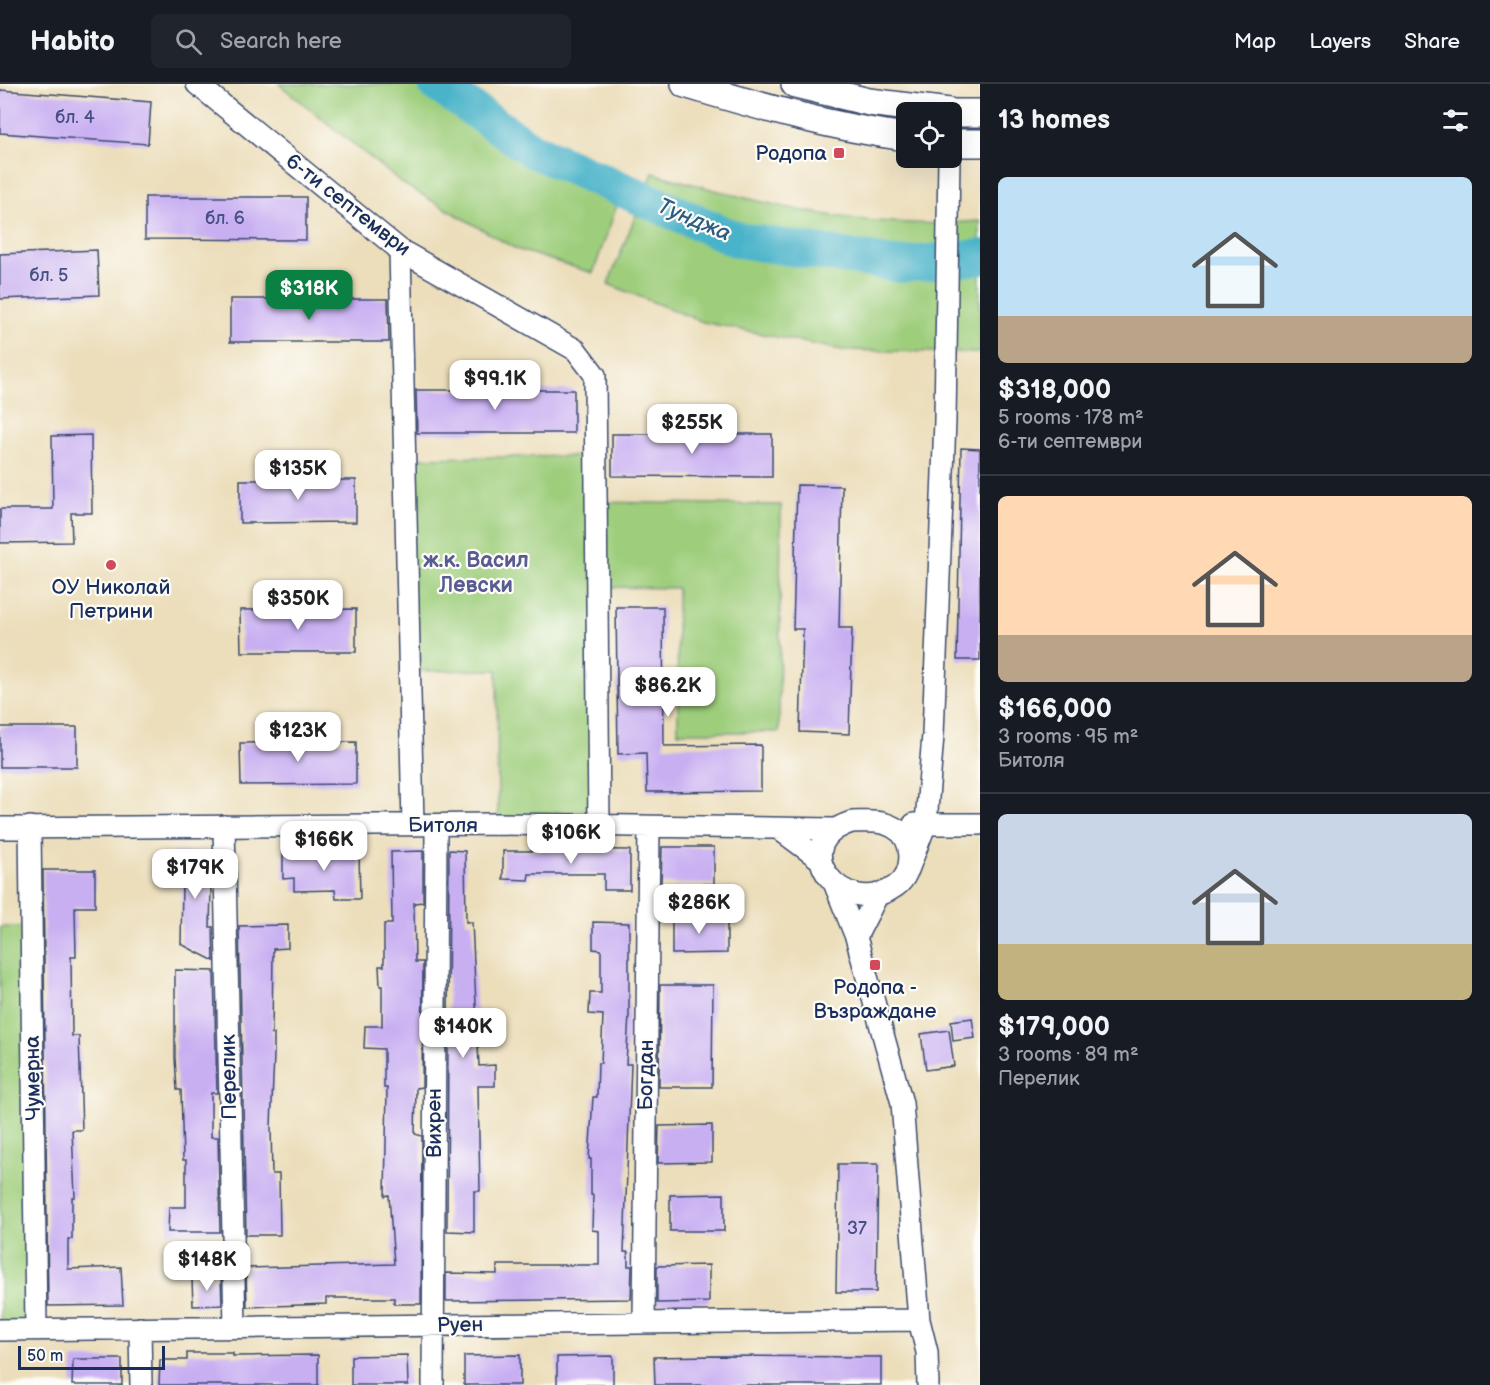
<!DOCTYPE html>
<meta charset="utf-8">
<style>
:root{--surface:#171b24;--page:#20242c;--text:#f1f3f6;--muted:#9ea1a6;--line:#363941;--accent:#0b8043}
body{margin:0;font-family:"Balsamiq Sans",sans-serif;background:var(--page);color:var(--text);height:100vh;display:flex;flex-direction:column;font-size:22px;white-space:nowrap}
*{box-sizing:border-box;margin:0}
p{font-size:20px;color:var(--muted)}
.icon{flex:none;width:33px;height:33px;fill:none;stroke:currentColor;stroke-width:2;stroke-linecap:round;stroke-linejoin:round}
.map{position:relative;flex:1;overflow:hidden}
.side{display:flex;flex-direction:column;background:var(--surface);width:510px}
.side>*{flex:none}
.controls{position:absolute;left:896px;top:18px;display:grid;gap:12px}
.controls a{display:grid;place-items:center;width:66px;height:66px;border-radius:9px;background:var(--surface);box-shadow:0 6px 24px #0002;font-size:30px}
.scale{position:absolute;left:18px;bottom:15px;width:147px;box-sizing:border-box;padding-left:6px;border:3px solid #1b2f5e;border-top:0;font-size:16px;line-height:21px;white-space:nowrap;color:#1b2f5e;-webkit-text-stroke:4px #fdfcf7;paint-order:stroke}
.price{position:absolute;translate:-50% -51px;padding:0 14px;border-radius:12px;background:#fff;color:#222;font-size:20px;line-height:39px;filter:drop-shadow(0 2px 3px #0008)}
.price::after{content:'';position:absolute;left:50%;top:36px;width:18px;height:14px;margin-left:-9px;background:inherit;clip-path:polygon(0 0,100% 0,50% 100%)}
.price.selected{background:var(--accent);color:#fff}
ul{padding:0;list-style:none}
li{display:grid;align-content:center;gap:12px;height:318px;padding:0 18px}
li+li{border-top:2px solid var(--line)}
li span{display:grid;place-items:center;height:186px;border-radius:9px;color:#555}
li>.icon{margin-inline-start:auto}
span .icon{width:108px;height:108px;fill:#fffc;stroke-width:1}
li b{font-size:26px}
h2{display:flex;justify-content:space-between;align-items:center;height:72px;padding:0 18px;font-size:26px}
header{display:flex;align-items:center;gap:36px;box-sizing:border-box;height:84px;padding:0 30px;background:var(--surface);border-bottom:2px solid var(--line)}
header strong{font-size:28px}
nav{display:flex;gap:33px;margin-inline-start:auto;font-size:21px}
.search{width:420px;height:54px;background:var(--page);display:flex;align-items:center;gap:15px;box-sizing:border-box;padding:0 21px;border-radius:9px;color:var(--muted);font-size:22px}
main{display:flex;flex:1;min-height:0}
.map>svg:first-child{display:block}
.green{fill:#9ece7c;stroke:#5c7e6d;stroke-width:1.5}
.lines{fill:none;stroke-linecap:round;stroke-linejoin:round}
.river{stroke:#4ab3c9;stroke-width:36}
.building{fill:#c8aff2}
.minor-casing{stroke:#3a496c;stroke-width:24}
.tertiary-casing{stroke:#3a496c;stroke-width:30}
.minor{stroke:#fff;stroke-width:21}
.tertiary{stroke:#fff;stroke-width:27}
.poi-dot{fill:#d1495b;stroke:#fdfcf7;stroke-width:2}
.labels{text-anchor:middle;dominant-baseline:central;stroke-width:4.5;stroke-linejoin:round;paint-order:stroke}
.number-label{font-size:18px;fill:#464f83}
.poi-label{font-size:21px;fill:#1b2f5e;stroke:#fdfcf7}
.street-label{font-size:21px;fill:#1b2f5e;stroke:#fdfcf7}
.water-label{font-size:22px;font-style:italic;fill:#2b5d83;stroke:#fdfcf7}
.neighbourhood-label{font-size:22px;font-weight:bold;fill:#585c92;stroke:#fdfcf7}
</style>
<header>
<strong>Habito</strong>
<div class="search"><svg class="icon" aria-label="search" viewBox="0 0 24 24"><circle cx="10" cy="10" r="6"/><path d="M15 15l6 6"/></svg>Search here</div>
<nav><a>Map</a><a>Layers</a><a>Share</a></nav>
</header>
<main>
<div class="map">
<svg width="980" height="1301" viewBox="0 0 980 1301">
<rect width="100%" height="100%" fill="#fdfcf7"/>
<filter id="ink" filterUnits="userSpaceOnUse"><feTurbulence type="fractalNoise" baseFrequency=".0167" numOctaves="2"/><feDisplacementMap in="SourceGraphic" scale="12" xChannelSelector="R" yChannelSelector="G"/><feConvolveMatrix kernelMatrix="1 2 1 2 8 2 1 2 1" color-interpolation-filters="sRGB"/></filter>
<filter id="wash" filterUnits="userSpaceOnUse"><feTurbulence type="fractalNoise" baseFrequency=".008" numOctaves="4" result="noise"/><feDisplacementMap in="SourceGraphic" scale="24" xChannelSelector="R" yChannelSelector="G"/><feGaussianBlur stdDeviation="1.35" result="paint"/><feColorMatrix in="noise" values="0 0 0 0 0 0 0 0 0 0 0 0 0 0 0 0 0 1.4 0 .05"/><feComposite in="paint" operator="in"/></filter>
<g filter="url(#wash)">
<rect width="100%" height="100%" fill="#ecdebb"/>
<path class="green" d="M279,0H459L535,50L627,93L593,189L516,165L403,100Z
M653,89C761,120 866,148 980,137V269L842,266L703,238L608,200Z
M596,372L597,418L781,421L779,648H678L677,504L598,503L599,742L498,740L497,586L410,587L405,374Z
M0,843H31L36,1245L0,1246Z"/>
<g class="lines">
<path class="river" d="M436,0L532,66L738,156L901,181L980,173"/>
</g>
<g id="blocks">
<path class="building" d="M0,6L151,18L148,60L0,49Z
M145,113H306V156L145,155Z
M97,166L99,211L0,215V170Z
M230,215H388L389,258H230Z
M416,306H574V349H417Z
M612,350H772V393L612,392Z
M91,351L92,429H71L72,458L0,459V425H53L52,352Z
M961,364L980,365V576H957Z
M240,396H356V438L240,439Z
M797,401L842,402L839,544H852L849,650L800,648L803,545H793Z
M616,523H663L664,662L761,661V707L647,708L646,669L618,670Z
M356,525V568H241L240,526Z
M0,643H77V683H0Z
M356,658V700L241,701L240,659Z
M662,763H714V800H661Z
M544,765L630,766V806H604V790H529L528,796L503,795V767H544Z
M449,766L465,767L466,838H472L479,982L495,981V1002H478L480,1107H474V1148L447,1147Z
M283,767L359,769L360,815H336L335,806L294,807V794L283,795Z
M423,767V818L414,819L415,878H423L422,1003L416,1004L415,1050L422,1052L421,1220H394V1214H326V1220L247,1223L246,1184L394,1180L389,1111L385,1112L387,1004H384V965L364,964L365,942H382V902H380L379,882H384V840H392L391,768Z
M173,768H212L210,843H213L214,877L181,860L182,799L173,800Z
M43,786H95V823H75L76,873H71L72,952H79L82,1046H72L75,1113H72V1155H68V1185L121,1183L123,1221L48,1222Z
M672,833H727V869L672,870Z
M593,838L629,839V931L626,980H631L624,1168H628V1182H632L631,1215L446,1217V1189L497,1190V1181H599V1147L592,1146L593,1111H591V1075H589L593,1013H597L598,979H601L603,931L589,930L590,909H601V866L593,865Z
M288,841V864L273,865L272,950H274V971L271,1042L272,1090H279L280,1151H246L239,842Z
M175,886L214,887L217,1009H211V1053H218L220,1148H168L169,1123H186V1076H183L181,1006H177L175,974Z
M660,901H713L712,1003H659Z
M972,934L975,954L953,957L951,937Z
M949,946L954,982L926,986L921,950Z
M712,1041V1078L658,1079L659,1042Z
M838,1080H878L876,1208H836Z
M724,1110V1147H670V1111Z
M709,1181V1218L657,1219V1182Z
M221,1194L222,1221L193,1222L192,1195Z
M187,1269H233V1272L318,1271V1301H159L160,1276H187Z
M407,1271L408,1301H351V1272Z
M520,1271V1301H464V1272Z
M613,1272V1301H557V1273Z
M711,1272L881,1273V1301H655L654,1273Z
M73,1275H122V1301H72Z"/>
</g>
</g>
<g filter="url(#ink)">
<use href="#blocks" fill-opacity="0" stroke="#3a496c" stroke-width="1.5"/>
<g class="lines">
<g class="minor-casing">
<path id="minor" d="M197,0L400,166L576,266L595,291L599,742
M400,166L413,741
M852,738C866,738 880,736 893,743C915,754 915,788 896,802C845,839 781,760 852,738Z
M914,740H980
M224,742L235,1243
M30,743L36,1245
M0,744L498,740L833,745
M779,745L821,776
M908,786L926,739L933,651L945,336L949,74
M835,801L856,853L902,1019L919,1236L927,1268L928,1301
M856,853L878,810
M644,1239L649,743
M140,1244L141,1301
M0,1246L919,1236
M433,1301L436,741"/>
</g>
<g class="tertiary-casing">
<path id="tertiary" d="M685,0C758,22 830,43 906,53
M795,0L869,18L949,28
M951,29H980
M951,59H980"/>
</g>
<use href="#minor" class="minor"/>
<use href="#tertiary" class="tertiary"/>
</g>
</g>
<g class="poi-dot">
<rect x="833" y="63" width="12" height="12" rx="3"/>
<circle cx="111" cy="481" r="6"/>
<rect x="869" y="875" width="12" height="12" rx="3"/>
</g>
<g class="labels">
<g class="number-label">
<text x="75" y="33">бл. 4</text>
<text x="225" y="134">бл. 6</text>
<text x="49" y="191">бл. 5</text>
<text x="857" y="1144">37</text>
</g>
<g class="poi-label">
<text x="827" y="69" text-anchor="end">Родопа</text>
<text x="111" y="503">ОУ Николай<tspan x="111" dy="24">Петрини</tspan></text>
<text x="875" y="903">Родопа -<tspan x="875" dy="24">Възраждане</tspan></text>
</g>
<g class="street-label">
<text transform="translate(348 121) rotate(38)">6-ти септември</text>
<text x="443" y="741">Битоля</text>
<text transform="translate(646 991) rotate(-89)">Богдан</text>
<text transform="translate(229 993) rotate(-91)">Перелик</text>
<text transform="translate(33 994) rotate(-91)">Чумерна</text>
<text transform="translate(434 1039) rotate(-90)">Вихрен</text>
<text transform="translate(460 1241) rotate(-1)">Руен</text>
</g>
<g class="water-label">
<text transform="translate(694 136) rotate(23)">Тунджа</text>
</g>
<g class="neighbourhood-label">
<text x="476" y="476">ж.к. Васил<tspan x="476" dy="25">Левски</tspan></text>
</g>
</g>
</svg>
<div class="controls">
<a><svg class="icon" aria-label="locate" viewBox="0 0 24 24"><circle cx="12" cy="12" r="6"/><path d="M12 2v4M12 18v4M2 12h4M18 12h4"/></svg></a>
</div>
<div class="scale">50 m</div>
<b class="price selected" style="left:309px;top:237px">$318K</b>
<b class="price" style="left:495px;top:327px">$99.1K</b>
<b class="price" style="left:692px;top:371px">$255K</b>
<b class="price" style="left:298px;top:417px">$135K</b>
<b class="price" style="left:298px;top:547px">$350K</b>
<b class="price" style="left:668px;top:634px">$86.2K</b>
<b class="price" style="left:298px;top:679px">$123K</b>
<b class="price" style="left:571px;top:781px">$106K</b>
<b class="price" style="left:324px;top:788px">$166K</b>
<b class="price" style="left:195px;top:816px">$179K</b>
<b class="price" style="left:699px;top:851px">$286K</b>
<b class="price" style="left:463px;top:975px">$140K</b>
<b class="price" style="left:207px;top:1208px">$148K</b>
</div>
<section class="side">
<h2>13 homes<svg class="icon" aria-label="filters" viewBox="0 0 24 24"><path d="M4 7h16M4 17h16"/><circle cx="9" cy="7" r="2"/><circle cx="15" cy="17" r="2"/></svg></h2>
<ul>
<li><span style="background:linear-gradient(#bfe0f5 75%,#b9a48a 0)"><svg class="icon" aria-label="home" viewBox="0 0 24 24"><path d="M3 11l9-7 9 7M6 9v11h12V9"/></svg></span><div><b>$318,000</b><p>5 rooms · 178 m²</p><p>6-ти септември</p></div></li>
<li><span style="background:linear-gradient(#ffd9b3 75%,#b9a48a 0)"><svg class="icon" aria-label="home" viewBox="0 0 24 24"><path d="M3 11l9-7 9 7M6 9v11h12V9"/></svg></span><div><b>$166,000</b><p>3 rooms · 95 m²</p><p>Битоля</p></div></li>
<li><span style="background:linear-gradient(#c9d6e8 70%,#c2b280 0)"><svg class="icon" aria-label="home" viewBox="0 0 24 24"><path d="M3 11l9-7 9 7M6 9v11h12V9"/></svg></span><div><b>$179,000</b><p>3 rooms · 89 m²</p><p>Перелик</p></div></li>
</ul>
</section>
</main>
